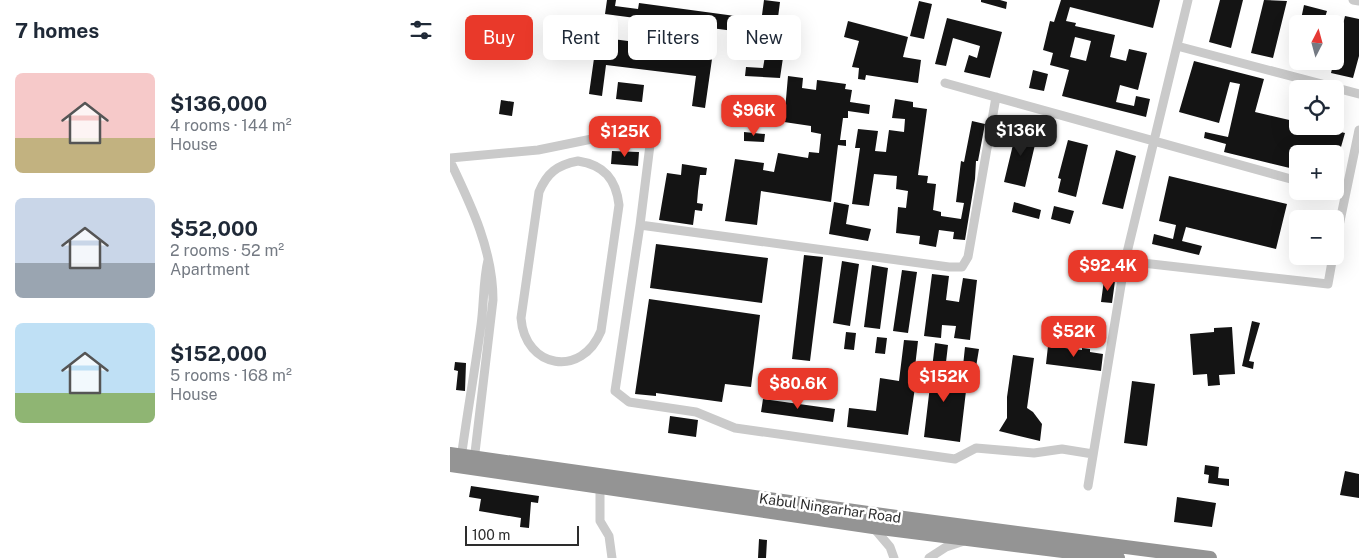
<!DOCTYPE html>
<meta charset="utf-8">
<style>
:root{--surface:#fff;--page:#f6f6f7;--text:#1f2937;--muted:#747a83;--accent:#e9392a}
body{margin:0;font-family:"Public Sans",sans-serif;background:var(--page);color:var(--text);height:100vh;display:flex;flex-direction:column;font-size:19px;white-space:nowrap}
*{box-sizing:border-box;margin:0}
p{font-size:16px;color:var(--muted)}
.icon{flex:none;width:28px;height:28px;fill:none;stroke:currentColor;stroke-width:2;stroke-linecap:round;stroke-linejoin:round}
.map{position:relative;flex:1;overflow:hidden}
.side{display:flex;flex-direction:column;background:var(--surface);width:450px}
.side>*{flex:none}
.top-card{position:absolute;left:15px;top:15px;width:475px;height:45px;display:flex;gap:10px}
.needle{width:32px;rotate:6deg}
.buttons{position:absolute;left:839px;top:15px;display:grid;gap:10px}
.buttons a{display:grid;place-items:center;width:55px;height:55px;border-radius:8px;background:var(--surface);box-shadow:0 5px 20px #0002;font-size:25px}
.scale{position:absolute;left:15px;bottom:12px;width:114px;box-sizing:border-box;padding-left:5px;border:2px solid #2d2d2d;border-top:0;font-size:14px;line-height:18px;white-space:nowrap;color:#2d2d2d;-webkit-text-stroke:4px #fff;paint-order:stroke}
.price{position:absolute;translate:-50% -42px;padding:0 11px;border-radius:10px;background:var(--accent);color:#fff;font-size:16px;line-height:32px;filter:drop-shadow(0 1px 2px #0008)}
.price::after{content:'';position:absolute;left:50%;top:30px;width:15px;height:11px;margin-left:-8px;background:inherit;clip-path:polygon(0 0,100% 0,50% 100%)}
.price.selected{background:#222;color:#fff}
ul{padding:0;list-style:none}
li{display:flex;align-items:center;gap:15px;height:125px;padding:0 15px}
li span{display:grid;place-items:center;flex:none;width:140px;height:100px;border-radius:8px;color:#555}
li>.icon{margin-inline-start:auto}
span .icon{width:60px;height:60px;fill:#fffc;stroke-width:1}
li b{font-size:21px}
h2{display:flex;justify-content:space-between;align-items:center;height:60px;padding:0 15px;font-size:21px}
.tag{padding:0 18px;border-radius:8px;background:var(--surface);box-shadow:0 5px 20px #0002;font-size:18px;line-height:45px}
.tag.selected{background:var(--accent);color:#fff}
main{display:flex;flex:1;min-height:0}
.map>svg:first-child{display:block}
.building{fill:#141414;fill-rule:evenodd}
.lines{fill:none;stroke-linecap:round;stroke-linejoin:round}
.minor{stroke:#cacaca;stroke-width:9}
.highway{stroke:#949494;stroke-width:14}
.labels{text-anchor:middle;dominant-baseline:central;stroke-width:5;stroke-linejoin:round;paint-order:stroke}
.street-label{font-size:14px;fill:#2d2d2d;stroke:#fff}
</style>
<main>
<section class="side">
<h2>7 homes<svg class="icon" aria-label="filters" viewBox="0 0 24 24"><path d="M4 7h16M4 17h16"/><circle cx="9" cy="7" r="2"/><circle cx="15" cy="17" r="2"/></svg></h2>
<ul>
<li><span style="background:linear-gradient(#f6c9c9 65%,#c2b280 0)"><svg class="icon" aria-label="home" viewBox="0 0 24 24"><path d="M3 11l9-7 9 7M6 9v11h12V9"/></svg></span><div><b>$136,000</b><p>4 rooms · 144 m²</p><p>House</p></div></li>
<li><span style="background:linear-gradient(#c9d6e8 65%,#9aa5b1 0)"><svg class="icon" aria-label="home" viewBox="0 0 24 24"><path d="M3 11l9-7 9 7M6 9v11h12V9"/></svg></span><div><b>$52,000</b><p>2 rooms · 52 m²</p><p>Apartment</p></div></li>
<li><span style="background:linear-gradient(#bfe0f5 70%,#8fb573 0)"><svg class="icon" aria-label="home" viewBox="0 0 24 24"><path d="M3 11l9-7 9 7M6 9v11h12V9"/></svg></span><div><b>$152,000</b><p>5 rooms · 168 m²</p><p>House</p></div></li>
</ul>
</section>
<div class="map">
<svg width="909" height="558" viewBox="0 0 909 558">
<rect width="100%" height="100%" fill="#fff"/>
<path class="building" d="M157,0H166L165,6L188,9L189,3L300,18L299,33L155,14Z
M314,0L330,2L327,25L333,26L331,36L314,33L317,15H312Z
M531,0H550L557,2L556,9L531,2Z
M611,0H710L703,28L620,7L616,21L626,23L625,26L665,35L660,57L676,61L679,49L697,53L688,90L670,85L666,102L684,106L686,96L700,99L696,117L612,96L619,70L600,65L603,53L593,50L600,21L604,22ZM625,37L641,41L636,61L620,57Z
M770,0H793L781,48L759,42Z
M814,0L837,1L823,58L801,53Z
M469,1L482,4L474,39L460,36Z
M854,5L877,11L873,24H850Z
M895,16L909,19V56L903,78L881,73Z
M497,18L552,32L540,78L514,72L519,55L527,58L530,46L503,38L496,66L485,64Z
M398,21L458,37L453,57L471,60L468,83L416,75L415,80L408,79L409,68L402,67L409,41L394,37Z
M147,37L263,52L255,108L242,106L246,76L156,65L152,96L139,94Z
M845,42H848V61H864L862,68L840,63Z
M301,47L334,51L330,78L295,76L296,67L313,68L315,56L300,54Z
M744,61L814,79L805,112L848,122V126H865L895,133L889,154H848V170L774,152L776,144L754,138L755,132L778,137L790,84L780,82L769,123L729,112Z
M583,70L598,74L594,91L579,88Z
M338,76L353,78L352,88L366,90L367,80L396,84L395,89L402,90L400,102L420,105L419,114L398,111V118H393L390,140H396V146L388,145L381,202L311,191L307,225L275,221L285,159L314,163L313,170L324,172L328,153L358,158L359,152L369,153L371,134L361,132V126L334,122Z
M168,82L194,85L192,102L166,99Z
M445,99L463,102V107L477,109L468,175L478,176L477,183L486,184L483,210L491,212V216L511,219L514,203L506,202L511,161L514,162L522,121L535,124L528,161H526L525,179L515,240L503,239L504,232L489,230L486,247L469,244L470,236L446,233L448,207L456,208L458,191L446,189L447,176L424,174L419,206L402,204L410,148H405L408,129L428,131L425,151L436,152L439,130L454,132L455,119L442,118Z
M51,100L64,102L62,116L49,114Z
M567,128L588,132L575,187L554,182Z
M294,132L315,134L314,142L294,141Z
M618,140L638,145L626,197L608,192L611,179L608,178Z
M666,150L686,156L673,209L652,204Z
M162,151L189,152L188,166L161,164Z
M232,164L257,168L256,175H250L248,191L247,203L253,204L252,211L245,210L243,225L209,220L217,173L231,175Z
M719,176L837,204L826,249L736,227L732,241L752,246L749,255L702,244L704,234L723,239L726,225L709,221Z
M384,202L399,205L396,224L421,229L418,241L379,234Z
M564,202L591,210L589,219L562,212Z
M604,206L624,211L620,224L601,219Z
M206,244L318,258L312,303L200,288Z
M354,255L373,257L360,361L342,359Z
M392,261L409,264L400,326L383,323Z
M422,265L438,268L430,329L414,327Z
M452,270L467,272L458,333L443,331Z
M482,274L499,276L496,300L509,302L513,278L527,280L520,340L504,338L506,326L492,325L491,338L474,336Z
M654,280L665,281L662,303L651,302Z
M199,299L310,315L301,387L275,384L272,402L206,393V396L185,394Z
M802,321L810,323L799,361L804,362L803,369L792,366Z
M782,327L785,374L769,375L770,385L758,386L757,374L743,375L740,334L764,332V328Z
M396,332L406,333L404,350L394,349Z
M427,337L437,338L435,354L425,353Z
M454,340L468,341L465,367H468L458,435L397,427L399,408L426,411L430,378L449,381Z
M485,343L498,345L493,388L516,391L510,442L474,437Z
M598,346L632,350V348L640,349V352L653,354L651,371L596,364Z
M515,347L529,349L526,367L513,366Z
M563,355L584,358L577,408L583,412L592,424L590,441L549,431L557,418V397Z
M5,362L16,363L15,391L6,390L8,371L4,370Z
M682,381L705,384L697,446L674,443Z
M313,399L385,409L383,422L311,412Z
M220,416L248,420L246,437L218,433Z
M755,465L769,467L768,478L779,479V486L758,483L759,475L754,474Z
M895,471L909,474V498L890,495Z
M21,486L89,496L88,503L81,502L79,528L70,527L71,518L29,511L31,499L19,497Z
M727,497L766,503L762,527L724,522Z
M309,539L317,540L316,558H308Z"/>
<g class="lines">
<path class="minor" d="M903,0L909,1
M727,46L909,94
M495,83L848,181
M0,158L88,150L186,130L198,132L201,137L190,225L499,267H512L518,257L546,97
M0,161C21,205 43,250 43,300L24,461
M128,161C154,165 166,179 169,205L151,331C132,378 75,369 71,318L89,192C97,173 107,165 128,161Z
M885,191L895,194
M190,225L165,391L179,402L246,412L285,428L505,459L526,448L584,453L612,449L643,454
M885,245L909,130
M675,261L878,284L883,256
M11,459C17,414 25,370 31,325C34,304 33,281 38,260
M150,486V521L159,536L162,558
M638,486L675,261L738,0
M423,527L440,547L444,558
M479,558L496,547L514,541"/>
<path class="highway" d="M0,454L461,519L760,558
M0,465L423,527L668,558"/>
</g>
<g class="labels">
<g class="street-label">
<text transform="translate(380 508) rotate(8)">Kabul Ningarhar Road</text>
</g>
</g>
</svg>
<div class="buttons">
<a><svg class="needle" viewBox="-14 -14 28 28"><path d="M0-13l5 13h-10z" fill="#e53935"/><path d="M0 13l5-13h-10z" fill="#747a83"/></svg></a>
<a><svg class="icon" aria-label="locate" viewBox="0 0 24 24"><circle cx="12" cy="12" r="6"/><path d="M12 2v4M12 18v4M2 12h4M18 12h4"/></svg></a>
<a>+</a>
<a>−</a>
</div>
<div class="scale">100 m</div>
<b class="price" style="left:304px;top:137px">$96K</b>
<b class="price selected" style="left:571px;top:157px">$136K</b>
<b class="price" style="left:175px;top:158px">$125K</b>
<b class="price" style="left:658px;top:292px">$92.4K</b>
<b class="price" style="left:624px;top:358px">$52K</b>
<b class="price" style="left:494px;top:403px">$152K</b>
<b class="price" style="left:348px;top:410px">$80.6K</b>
<div class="top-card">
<a class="tag selected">Buy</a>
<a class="tag">Rent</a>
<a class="tag">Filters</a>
<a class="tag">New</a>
</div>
</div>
</main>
